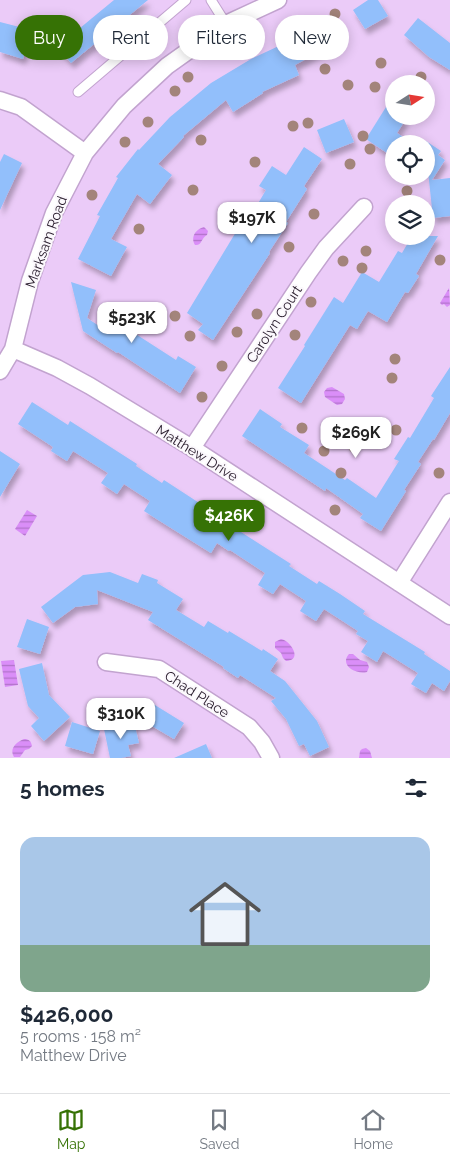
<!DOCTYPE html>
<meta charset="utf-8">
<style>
:root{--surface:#fff;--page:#f2f2f3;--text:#1f2937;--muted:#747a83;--line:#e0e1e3;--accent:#367205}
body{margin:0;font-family:Raleway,sans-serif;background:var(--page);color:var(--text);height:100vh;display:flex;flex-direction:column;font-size:19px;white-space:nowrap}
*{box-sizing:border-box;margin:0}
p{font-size:16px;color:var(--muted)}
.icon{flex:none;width:28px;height:28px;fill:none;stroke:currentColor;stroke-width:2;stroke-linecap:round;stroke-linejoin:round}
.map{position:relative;height:758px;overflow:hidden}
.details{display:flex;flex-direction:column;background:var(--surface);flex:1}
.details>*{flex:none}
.hud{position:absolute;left:15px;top:15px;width:420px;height:45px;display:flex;gap:10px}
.needle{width:32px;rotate:78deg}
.buttons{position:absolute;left:385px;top:75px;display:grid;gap:10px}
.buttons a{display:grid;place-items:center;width:50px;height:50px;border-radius:50%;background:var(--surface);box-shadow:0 2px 12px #0003;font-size:25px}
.price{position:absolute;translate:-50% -42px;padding:0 11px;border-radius:10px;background:#fff;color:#222;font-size:16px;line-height:32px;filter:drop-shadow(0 1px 2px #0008)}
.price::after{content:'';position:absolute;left:50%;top:30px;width:15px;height:11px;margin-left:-8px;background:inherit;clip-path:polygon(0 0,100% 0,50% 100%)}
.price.selected{background:var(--accent);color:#fff}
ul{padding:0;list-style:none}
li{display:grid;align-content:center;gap:10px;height:265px;padding:0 20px}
li span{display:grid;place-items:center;height:155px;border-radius:15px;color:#555}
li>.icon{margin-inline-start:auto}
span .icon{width:90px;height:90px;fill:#fffc;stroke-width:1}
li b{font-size:21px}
h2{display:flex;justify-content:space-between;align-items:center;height:60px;padding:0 20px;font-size:21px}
.chip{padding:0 18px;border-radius:22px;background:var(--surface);box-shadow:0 2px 12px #0003;font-size:18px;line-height:45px}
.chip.selected{background:var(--accent);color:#fff}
.menu{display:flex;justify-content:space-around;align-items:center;height:70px;border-top:1px solid var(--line);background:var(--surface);font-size:14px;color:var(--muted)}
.menu a{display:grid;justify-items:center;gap:2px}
.menu .selected{color:var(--accent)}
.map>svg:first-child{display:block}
.water{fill:url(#water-rules)}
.building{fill:#92bffb;filter:url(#shadow)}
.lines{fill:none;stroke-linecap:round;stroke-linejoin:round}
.service-casing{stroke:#c2a3cf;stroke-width:11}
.minor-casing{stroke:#c2a3cf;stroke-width:19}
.service{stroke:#fff;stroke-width:9}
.minor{stroke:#fff;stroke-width:16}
.tree{fill:#a3847b}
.labels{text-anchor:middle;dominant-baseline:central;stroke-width:4;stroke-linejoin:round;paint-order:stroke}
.street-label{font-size:14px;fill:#261a2a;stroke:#fbf8fc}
</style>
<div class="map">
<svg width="450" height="758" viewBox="0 0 450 758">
<defs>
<pattern id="water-rules" width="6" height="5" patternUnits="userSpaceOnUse" patternTransform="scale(1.25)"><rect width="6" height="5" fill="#da8ef8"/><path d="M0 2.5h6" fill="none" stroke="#b173c9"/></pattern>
<filter id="shadow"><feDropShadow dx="3" dy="5.5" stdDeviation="2.5" flood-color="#0004"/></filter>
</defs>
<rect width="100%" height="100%" fill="#ebcbf8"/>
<path class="water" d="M204,227L208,231L207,235C201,238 202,246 195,245C190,237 196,229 204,227Z
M449,288L450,305L447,307L444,304L442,305L440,303Z
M332,387L344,394L345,399L342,404L337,405L325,397L324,392L327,388Z
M27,510L37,516L25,536L15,529Z
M281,639C291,641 303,660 286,661L283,658L281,653L275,648V642Z
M349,654H353L360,660L367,662L369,667L367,672C356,675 339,665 349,654Z
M14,660L18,685L5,687L1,661Z
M24,739C29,739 31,741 32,746L29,749L25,750L20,757H14C9,749 16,742 24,739Z
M366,748L370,751L372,758H359L360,751L362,749Z"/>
<path class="building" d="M114,0H148L71,63L57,47Z
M368,0H378L388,16L365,29L353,10Z
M418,18L450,43V70L429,57L404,35Z
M0,22L31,30L23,59L0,52Z
M321,23L332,45L295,65L299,75L262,92L263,93L233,112L226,100L183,136L184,137L158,164L172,175L150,204L137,194L111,239L127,247L111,276L78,259L100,216L97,215L118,178L116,177L138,149L139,150L170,117L211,83L251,59L298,37V35Z
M386,107L394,112V116H401L406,119L397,133L414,144H394V149L390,155L366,139Z
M344,119L354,142L326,153L317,130Z
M426,141L441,151L438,155L445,160L432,180L450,178V216L433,218L428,171L426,173Z
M304,147L322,159L304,186L307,189L286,222L288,223L269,252L270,253L213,340L198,330L203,324L187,313L239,227L237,226L245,214L250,217L266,190L259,186L272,166L286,175Z
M4,154L22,163L0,210V162Z
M412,236H438L416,274L419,276L408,293L405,292L387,322L368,311L357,329L350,325L301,403L278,388L305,346L304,345L334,297L343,303L362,272L379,282L398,251L402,253Z
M71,282L96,290L87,318L105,330L116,313L135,325L131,331L176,360L178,356L196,367L180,393L118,352L117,353L83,331Z
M450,367V413L434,440L433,439L418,462L421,464L404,490L406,491L381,531L360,518L363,514L326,488L325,491L242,436L260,409L282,424L280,427L309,445L304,453L345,480L347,478L376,498L399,461L394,459L408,437L410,438L434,398L431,396Z
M32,402L68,425L70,421L137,464L136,466L162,483L164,480L230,523V525L291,564L289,566L317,584L319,581L340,594L365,611L363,614L425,652L424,654L450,671V681L444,691L432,683L426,693L411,684L418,673L383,651L377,662L361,652L368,641L356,634L358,631L324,609L316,621L300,611L306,601L280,584L273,594L258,585L265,573L230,550L229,551L217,543L211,553L155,518L144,511L150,501L124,484L117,494L101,483L108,473L73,451L67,461L51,451L53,447L18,424Z
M0,451L20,464L0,497Z
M110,572L138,583L142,574L158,580L157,583L183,599L176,610L204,627L208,621L228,633L229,631L262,651L263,649L278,659L270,671L285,681L317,721L329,747L310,756L304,744L299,746L286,719L271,701L276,698L240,675L238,678L223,668L224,667L148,620L153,612L97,590L98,604L75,607L53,623L41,607L83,575Z
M27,619L49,627L40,654L17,647Z
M42,663L49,695L70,717L44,741L31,726L39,718L28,706L19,669Z
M150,702L184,723L174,739L140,719Z
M72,722L100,731L93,754L65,746Z
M134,722L139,743L128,745L131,756L121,758H110L104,729Z
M206,744L212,758H174Z"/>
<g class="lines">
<g class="service-casing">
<path id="service" d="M211,0L226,24
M78,92L186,0"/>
</g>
<g class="minor-casing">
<path id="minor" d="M0,100L21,107L85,153
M13,349L57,368L90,386L192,448L450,616
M0,371L13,349L30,281L54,213L85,153L124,106L167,66L226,24L278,0
M192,448L308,273L326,248L364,207
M399,583L450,502
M106,662L159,669L249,727L262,742L271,758"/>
</g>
<use href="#service" class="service"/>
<use href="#minor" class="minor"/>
</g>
<g class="tree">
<circle cx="335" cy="14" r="5.5"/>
<circle cx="304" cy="22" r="5.5"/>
<circle cx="237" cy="51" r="5.5"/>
<circle cx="381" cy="63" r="5.5"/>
<circle cx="325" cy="69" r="5.5"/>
<circle cx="188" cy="77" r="5.5"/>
<circle cx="421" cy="77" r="5.5"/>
<circle cx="348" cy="85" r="5.5"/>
<circle cx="375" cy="87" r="5.5"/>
<circle cx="175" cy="91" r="5.5"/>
<circle cx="148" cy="122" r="5.5"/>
<circle cx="308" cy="123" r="5.5"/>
<circle cx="293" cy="126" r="5.5"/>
<circle cx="363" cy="136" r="5.5"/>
<circle cx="201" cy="140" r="5.5"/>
<circle cx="125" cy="142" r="5.5"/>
<circle cx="370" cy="149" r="5.5"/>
<circle cx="255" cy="162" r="5.5"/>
<circle cx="350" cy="164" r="5.5"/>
<circle cx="193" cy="190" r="5.5"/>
<circle cx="407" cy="191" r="5.5"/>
<circle cx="92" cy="195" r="5.5"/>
<circle cx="314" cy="214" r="5.5"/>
<circle cx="139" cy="229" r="5.5"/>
<circle cx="289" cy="247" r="5.5"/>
<circle cx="366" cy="251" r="5.5"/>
<circle cx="440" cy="260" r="5.5"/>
<circle cx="343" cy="261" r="5.5"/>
<circle cx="362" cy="268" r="5.5"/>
<circle cx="311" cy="302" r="5.5"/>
<circle cx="257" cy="314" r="5.5"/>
<circle cx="175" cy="316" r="5.5"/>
<circle cx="237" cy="332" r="5.5"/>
<circle cx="295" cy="335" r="5.5"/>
<circle cx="190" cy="336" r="5.5"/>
<circle cx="395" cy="359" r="5.5"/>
<circle cx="222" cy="366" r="5.5"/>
<circle cx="392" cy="378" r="5.5"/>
<circle cx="202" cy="397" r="5.5"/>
<circle cx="367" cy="425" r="5.5"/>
<circle cx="302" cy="428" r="5.5"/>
<circle cx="340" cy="430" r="5.5"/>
<circle cx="396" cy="430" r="5.5"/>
<circle cx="354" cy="447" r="5.5"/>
<circle cx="324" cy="451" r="5.5"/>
<circle cx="341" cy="473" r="5.5"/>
<circle cx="439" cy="473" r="5.5"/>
<circle cx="335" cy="510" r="5.5"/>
</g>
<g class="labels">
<g class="street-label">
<text transform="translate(46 242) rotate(-70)">Marksam Road</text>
<text transform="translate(274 324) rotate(-57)">Carolyn Court</text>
<text transform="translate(197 453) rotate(32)">Matthew Drive</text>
<text transform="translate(197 694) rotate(33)">Chad Place</text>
</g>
</g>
</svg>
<div class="buttons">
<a><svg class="needle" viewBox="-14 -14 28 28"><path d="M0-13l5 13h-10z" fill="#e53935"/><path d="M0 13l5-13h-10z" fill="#747a83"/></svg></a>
<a><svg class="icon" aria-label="locate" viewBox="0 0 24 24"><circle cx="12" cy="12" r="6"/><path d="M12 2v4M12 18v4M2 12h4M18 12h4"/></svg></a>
<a><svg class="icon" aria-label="layers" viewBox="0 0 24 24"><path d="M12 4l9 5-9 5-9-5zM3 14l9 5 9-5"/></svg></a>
</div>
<b class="price" style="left:252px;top:244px">$197K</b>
<b class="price" style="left:132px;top:344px">$523K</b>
<b class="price" style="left:356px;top:459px">$269K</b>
<b class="price selected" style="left:229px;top:542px">$426K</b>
<b class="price" style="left:121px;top:740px">$310K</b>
<div class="hud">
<a class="chip selected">Buy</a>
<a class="chip">Rent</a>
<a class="chip">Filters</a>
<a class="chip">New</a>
</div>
</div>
<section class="details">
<h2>5 homes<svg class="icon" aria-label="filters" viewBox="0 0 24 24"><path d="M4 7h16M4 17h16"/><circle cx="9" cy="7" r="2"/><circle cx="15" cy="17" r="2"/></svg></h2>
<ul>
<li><span style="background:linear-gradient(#a9c7e8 70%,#7fa58c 0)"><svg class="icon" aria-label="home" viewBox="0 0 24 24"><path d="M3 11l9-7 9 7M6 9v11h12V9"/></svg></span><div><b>$426,000</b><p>5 rooms · 158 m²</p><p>Matthew Drive</p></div></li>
</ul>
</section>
<nav class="menu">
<a class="selected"><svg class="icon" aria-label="map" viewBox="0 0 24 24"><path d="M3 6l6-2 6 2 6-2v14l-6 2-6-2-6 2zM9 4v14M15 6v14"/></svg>Map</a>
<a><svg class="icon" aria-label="saved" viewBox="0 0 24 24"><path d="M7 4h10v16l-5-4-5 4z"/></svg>Saved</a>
<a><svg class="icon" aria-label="home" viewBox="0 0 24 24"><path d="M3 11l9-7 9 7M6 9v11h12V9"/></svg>Home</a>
</nav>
